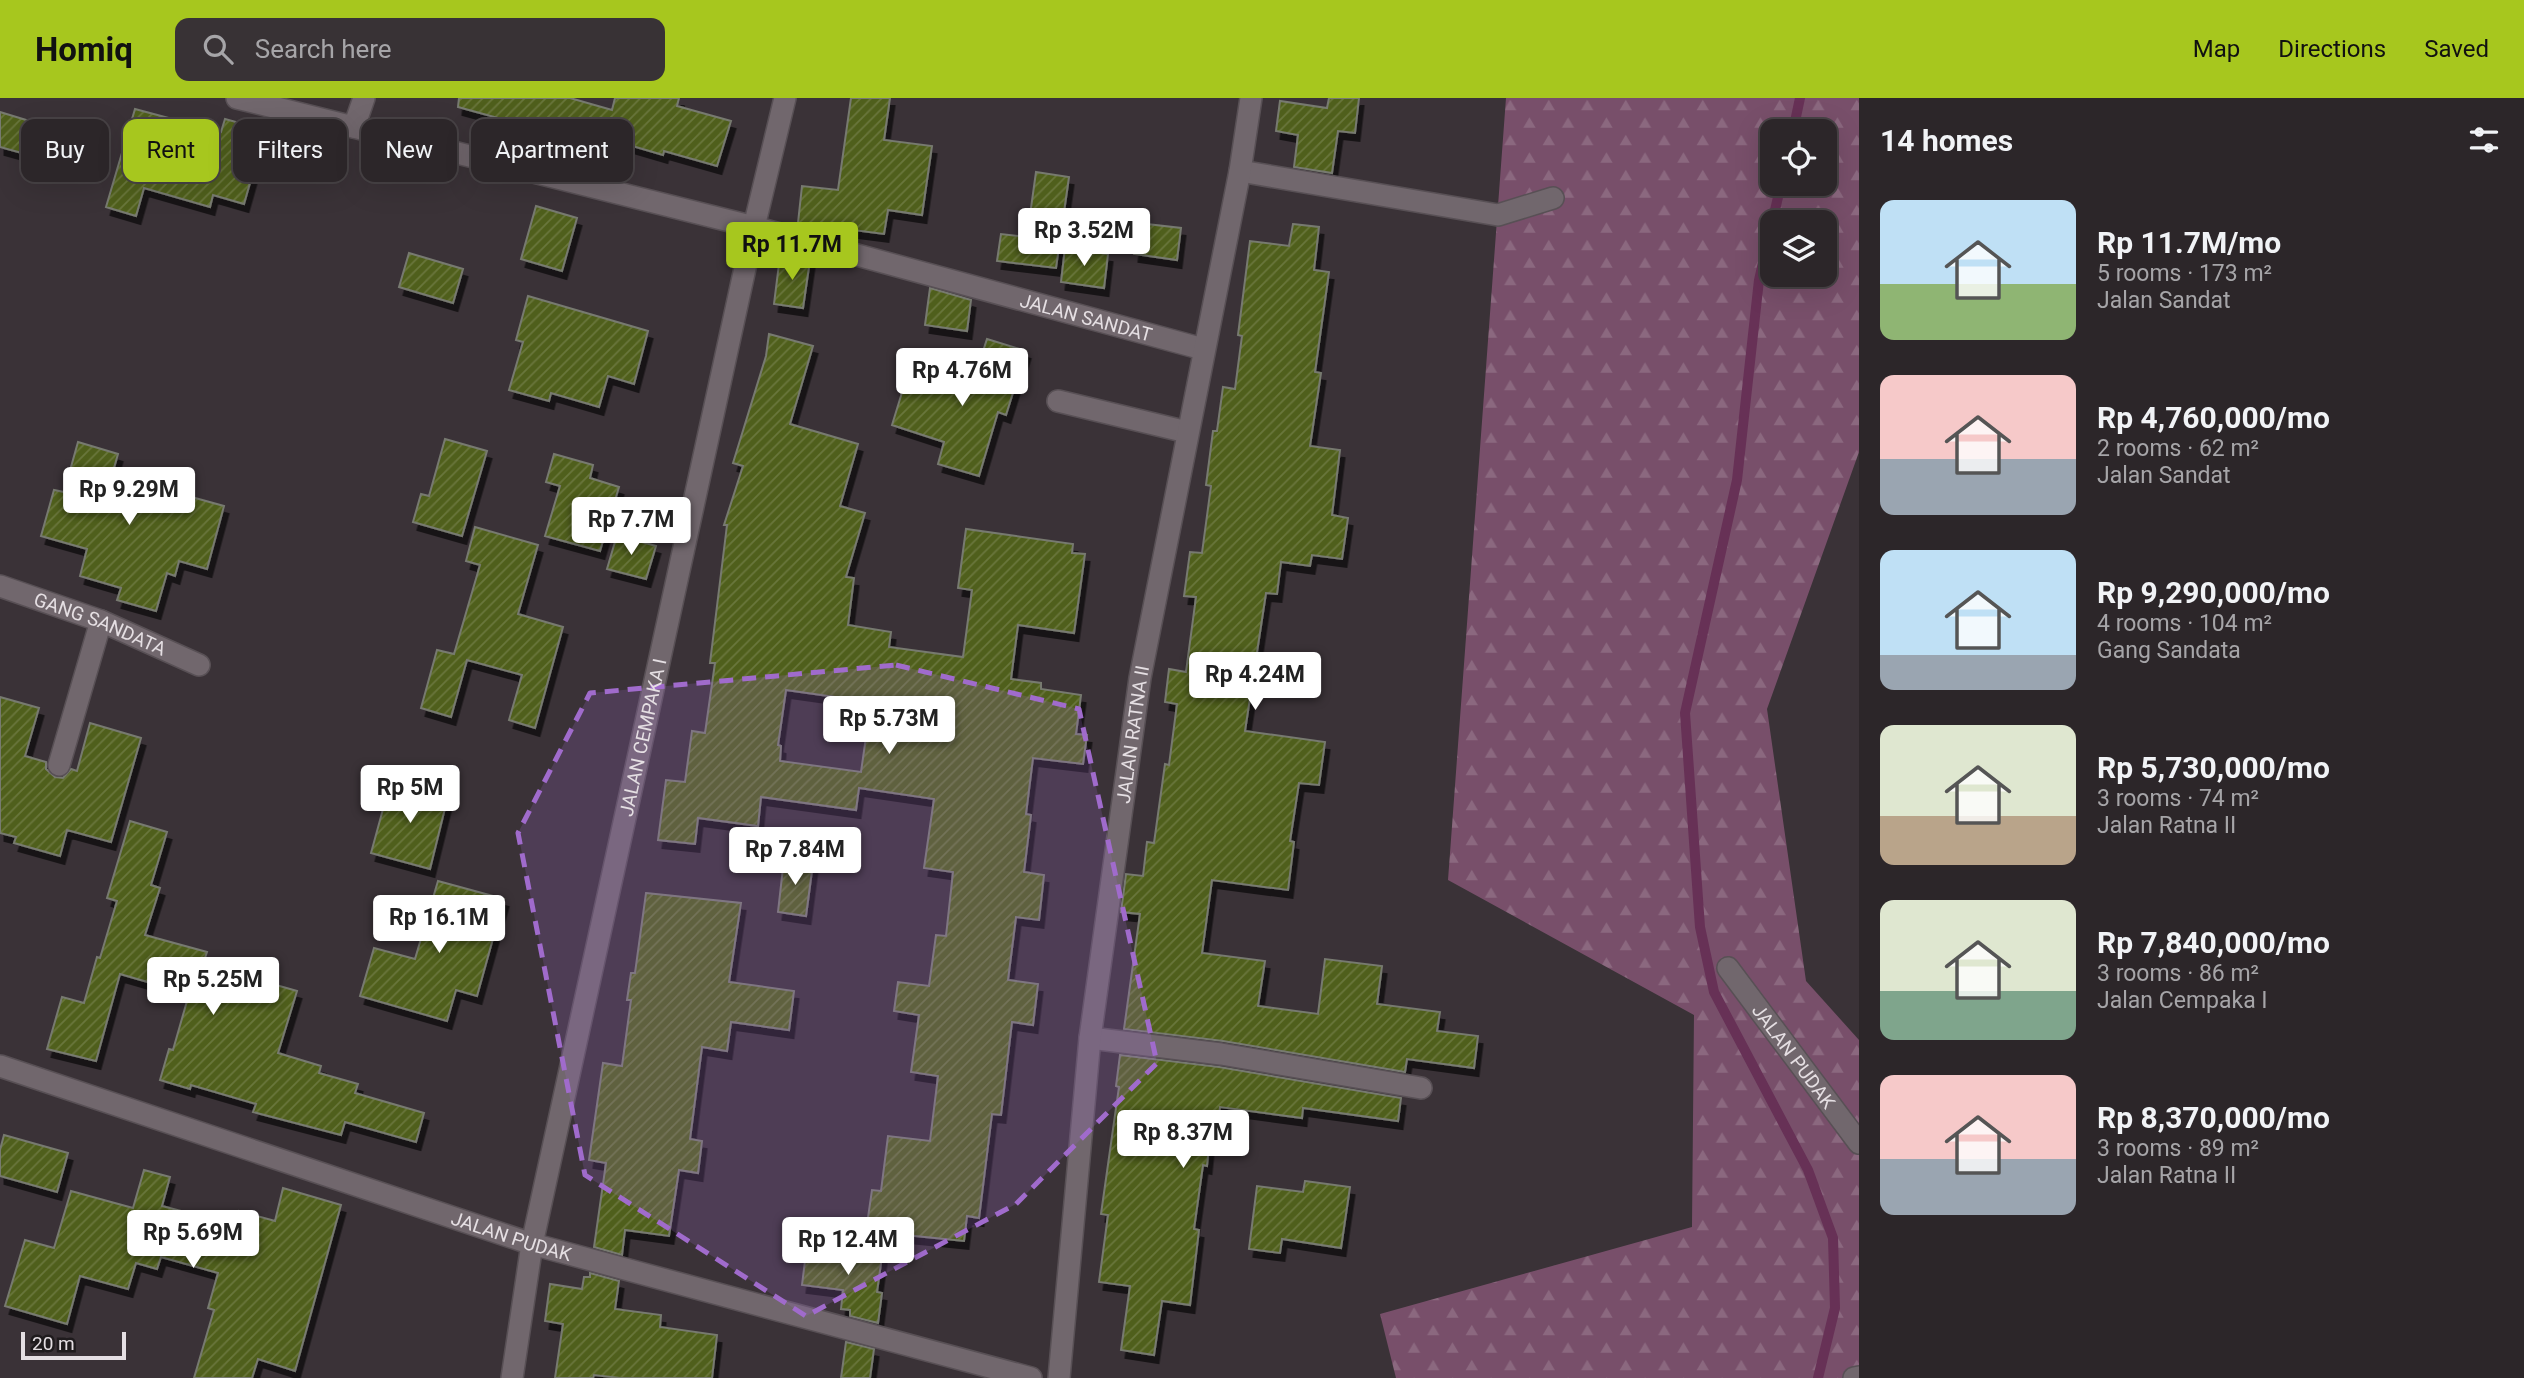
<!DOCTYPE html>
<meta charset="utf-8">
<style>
:root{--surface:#2c2629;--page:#383235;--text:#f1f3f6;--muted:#a6a5a8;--line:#484346;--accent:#a7c71e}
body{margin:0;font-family:Roboto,sans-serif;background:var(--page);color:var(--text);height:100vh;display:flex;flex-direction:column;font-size:26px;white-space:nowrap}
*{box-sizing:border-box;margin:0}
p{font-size:23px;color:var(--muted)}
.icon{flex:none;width:38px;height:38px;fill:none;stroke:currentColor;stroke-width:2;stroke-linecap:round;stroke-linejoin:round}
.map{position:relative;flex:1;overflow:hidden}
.side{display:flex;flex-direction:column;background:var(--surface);width:665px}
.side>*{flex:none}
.top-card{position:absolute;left:21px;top:21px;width:665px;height:63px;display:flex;gap:14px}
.fabs{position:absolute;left:1760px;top:21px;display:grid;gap:14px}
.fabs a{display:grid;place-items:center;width:77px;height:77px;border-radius:14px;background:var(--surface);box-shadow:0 7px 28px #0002,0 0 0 2px var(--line);font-size:35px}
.scale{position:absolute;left:21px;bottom:18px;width:105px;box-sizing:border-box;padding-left:7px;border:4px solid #e5dfe3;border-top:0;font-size:19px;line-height:24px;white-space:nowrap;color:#e5dfe3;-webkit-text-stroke:5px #1f1b1d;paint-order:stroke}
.price{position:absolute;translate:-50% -60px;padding:0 16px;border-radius:7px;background:#fff;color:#222;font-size:23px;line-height:46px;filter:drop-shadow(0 2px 4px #0008)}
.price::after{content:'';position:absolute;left:50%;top:42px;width:21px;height:16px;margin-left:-10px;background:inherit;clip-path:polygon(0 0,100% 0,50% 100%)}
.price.on{background:var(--accent);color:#111}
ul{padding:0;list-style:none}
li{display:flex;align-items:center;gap:21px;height:175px;padding:0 21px}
li span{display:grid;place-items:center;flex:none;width:196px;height:140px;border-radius:14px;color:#555}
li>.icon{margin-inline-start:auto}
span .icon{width:84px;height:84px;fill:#fffc;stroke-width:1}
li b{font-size:30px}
h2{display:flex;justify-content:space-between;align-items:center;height:84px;padding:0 21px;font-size:30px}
.chip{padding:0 24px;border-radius:14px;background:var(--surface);box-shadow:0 7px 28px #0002,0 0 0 2px var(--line);font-size:24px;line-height:63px}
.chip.on{background:var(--accent);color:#111}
header{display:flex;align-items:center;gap:42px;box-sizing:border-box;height:98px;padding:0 35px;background:var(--accent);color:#111}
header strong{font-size:33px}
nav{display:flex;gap:38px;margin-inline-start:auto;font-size:24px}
.search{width:490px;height:63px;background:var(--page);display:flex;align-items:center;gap:18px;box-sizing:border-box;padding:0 24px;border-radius:14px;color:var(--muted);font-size:26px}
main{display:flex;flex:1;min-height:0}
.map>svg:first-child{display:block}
.forest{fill:url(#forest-firs);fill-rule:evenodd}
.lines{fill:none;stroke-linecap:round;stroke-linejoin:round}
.stream{stroke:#673156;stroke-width:10}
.building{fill:url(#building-hatch);stroke:#777a70;stroke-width:2;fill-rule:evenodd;filter:url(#shadow)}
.minor-casing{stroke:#585055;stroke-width:24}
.minor{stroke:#71676d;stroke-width:21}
.marked{fill:#a06bcc;fill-opacity:0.2;stroke:#a06bcc;stroke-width:5;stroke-dasharray:14 9;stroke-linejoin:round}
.labels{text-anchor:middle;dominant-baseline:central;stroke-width:7;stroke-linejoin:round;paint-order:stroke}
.street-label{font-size:19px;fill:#e5dfe3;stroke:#1f1b1d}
</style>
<header>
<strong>Homiq</strong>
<div class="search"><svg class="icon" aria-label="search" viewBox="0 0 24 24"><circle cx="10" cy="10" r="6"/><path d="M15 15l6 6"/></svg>Search here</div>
<nav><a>Map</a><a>Directions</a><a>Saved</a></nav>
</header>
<main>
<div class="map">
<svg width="1859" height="1280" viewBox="0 0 1859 1280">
<defs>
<pattern id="forest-firs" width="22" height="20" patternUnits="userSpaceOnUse" patternTransform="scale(1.75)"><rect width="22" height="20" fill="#784f6a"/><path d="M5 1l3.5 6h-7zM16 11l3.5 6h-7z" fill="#8b687f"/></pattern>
<pattern id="building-hatch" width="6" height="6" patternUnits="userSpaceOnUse" patternTransform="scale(1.75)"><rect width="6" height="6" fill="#505f1b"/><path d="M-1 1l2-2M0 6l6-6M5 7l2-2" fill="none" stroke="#69763c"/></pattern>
<filter id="shadow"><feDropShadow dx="4.5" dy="8" stdDeviation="0" flood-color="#0009"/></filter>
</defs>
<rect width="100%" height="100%" fill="#3a3237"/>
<path class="forest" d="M1506,0H1859V354L1767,611L1806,883L1859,942V1280H1396L1380,1216L1692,1129L1694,917L1448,782ZM1773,33H1825V86H1773ZM1773,124H1825V177H1773Z"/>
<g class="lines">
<path class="stream" d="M1793,33L1800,0
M1781,86L1759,182L1737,382L1685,615L1700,829L1714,894L1808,1072L1833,1140L1835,1210L1818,1280"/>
</g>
<path class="building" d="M459,0H570L612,12L615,0H679L677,8L731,23L717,68L664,53L663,57L595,37L589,56L507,30L509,23L458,9Z
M851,0H890L884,42L932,48L922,117L888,112L884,136L798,125L802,88L838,92Z
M1329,0H1359L1355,35L1338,33L1332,75L1294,69L1298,37L1276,33L1280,3L1327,10Z
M135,11L221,34L225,21L265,32L244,106L213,97L210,109L144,90L136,118L106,109Z
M0,14L49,29L40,60L0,49Z
M1036,74L1069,79L1056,170L997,163L1001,136L1027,139Z
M536,108L577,120L562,173L521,161Z
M1138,125L1181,130L1177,162L1134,156Z
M1293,126L1319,129L1314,172L1329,174L1315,274L1321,275L1310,348L1340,352L1332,417L1348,420L1342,461L1312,457L1310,468L1281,464L1277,496L1266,495L1245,633L1325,644L1319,687L1299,685L1290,743L1294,744L1288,792L1212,782L1202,855L1265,863L1258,908L1318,916L1325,861L1382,868L1377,906L1440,914L1437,933L1478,938L1474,970L1407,961L1405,974L1223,943L1124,931L1140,816L1121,814L1126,776L1143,778L1147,744L1154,745L1165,666L1169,667L1177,606L1165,604L1169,571L1186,574L1196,499L1184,498L1190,454L1202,455L1211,388L1206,387L1213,333H1217L1223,289L1235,291L1242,238L1238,237L1250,143L1289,148Z
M1065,150L1108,156L1104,190L1061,184Z
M409,155L463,171L453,205L399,189Z
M780,158L810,162L803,210L774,206Z
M930,190L971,202L967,233L925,227Z
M528,198L648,233L634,286L608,278L599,309L551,295L549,303L509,292L523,244L516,242Z
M769,236L813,248L790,326L858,346L840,408L865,415L846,479L854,480L848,527L891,534L889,549L963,559L972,492L958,490L966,431L1073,446L1072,455L1085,456L1074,535L1018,527L1011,581L1041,585V591L1081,597L1076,636L1087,637L1083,666L1033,660L1026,716L1031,717L1024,774L1044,777L1039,822L1016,819L1008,882L1038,886L1033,927L1012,924L1001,1017L992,1016L979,1120L967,1118L964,1143L866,1133L872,1092L881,1093L888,1038L930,1043L938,978L911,974L919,917L894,913L898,884L929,888L936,837L946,838L953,774L924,770L934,701L859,690L856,712L761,699L758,728L698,720L695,746L658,742L666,682L685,684L692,633L705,635L715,565H710L727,427H724L743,368L733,365L766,258ZM786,592L871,604L861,674L780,663L781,648L778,647Z
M987,241L1026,253L1006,317L998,314L979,378L938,366L944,344L892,327L908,275L970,293Z
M445,341L487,353L462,438L413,424L421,396L429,398Z
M78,344L118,356L112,377L224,408L207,471L179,463L175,478L167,475L156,513L117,502L121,490L80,478L87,451L41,438L54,392L64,394Z
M554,356L593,367L590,380L619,389L600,453L545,438L560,388L546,384Z
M475,429L538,447L518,516L563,529L535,630L509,622L522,577L467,562L451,619L421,610L437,552L454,556L480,467L466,463Z
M617,437L656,448L646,481L607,471Z
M0,599L39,610L25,658L46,664V671L55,679L63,680L71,671L77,673L90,625L141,640L111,744L67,732L60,758L14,745L16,739L0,735Z
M391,682L448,698L430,771L371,755Z
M130,723L167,734L151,787L160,790L145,837L207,854L203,866L297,893L278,955L321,968L319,975L358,986L355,995L424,1015L416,1044L345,1024L341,1037L253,1014L256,1006L191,987L190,991L160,982L169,951L173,952L189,896L120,876L96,963L47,951L62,899L84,905L97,859L100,860L117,803L107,800Z
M784,761L813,765L806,818L778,814Z
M438,783L504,801L477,898L456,892L447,923L360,898L374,850L415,861Z
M646,795L741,805L729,884L794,893L789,932L731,924L727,953L702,949L690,1041L702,1043L698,1075L679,1072L669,1138L625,1132L622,1157L594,1149L606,1065L589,1062L603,965L622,968L631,902H627L631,875H635Z
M1120,957L1219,969L1401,1000L1398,1023L1303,1010L1302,1020L1220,1009L1216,1038H1210L1207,1068L1203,1067L1194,1131L1199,1132L1190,1207L1162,1203L1154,1257L1121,1252L1130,1188L1099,1184L1108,1117L1101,1116L1119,989L1116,988Z
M4,1037L68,1055L57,1094L0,1078V1052Z
M144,1072L170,1079L162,1108L181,1113L176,1130L229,1145L239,1113L275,1123L283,1090L341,1107L295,1273L258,1261L252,1280H194L214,1212L208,1210L218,1175L161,1159L157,1171L136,1165L128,1191L80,1178L67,1226L5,1208L25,1142L54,1150L71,1093L133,1110Z
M1305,1083L1350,1089L1341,1150L1282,1141L1280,1155L1249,1151L1257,1088L1303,1094Z
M842,1146L883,1151L877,1194L882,1195L878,1225L850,1218V1212L841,1211L843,1192L802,1187L807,1147L842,1151Z
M590,1175L619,1183L615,1211L661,1217L660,1229L717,1237L712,1280H620L594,1277L593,1280H555L563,1226L545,1223L550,1186L582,1191L584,1179H590Z
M846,1244L874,1251L870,1280H841Z"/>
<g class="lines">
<g class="minor-casing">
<g id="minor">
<path id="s1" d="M237,0L754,129L1203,251"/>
<path d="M354,29L364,0"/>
<path d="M1240,73L1498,117L1553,100"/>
<path d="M1058,303L1187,334"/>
<path id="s2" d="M0,488L101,523L199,567"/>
<path d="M59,667L101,523"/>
<path id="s3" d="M1728,870L1859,1045"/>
<path d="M1090,940L1221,956L1421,990"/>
<path id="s4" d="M0,968L532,1146L1031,1280"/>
<path id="s5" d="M512,1280L532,1146L754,129L785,0"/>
<path id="s6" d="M1059,1280L1090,940L1140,580L1240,73L1251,0"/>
<path d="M1854,1280L1859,1279"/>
</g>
</g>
<use href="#minor" class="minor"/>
</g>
<path class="marked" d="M896,567L1079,611L1157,965L1016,1106L806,1218L585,1077L518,735L590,595Z"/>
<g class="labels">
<g class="street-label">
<text stroke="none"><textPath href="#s1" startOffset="877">JALAN SANDAT</textPath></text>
<text stroke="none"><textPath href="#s2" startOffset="107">GANG SANDATA</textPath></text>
<text stroke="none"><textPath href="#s6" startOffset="648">JALAN RATNA II</textPath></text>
<text stroke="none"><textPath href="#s5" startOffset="654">JALAN CEMPAKA I</textPath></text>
<text stroke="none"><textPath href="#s3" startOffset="110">JALAN PUDAK</textPath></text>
<text stroke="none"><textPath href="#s4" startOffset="539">JALAN PUDAK</textPath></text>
</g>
</g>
</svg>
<div class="fabs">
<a><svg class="icon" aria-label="locate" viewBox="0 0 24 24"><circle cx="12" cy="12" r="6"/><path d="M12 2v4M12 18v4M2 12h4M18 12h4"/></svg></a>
<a><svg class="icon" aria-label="layers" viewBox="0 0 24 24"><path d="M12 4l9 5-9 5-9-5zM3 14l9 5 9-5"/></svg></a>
</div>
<div class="scale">20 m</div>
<b class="price" style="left:1084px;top:170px">Rp 3.52M</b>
<b class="price on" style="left:792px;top:184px">Rp 11.7M</b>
<b class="price" style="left:962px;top:310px">Rp 4.76M</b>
<b class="price" style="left:129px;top:429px">Rp 9.29M</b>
<b class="price" style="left:631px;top:459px">Rp 7.7M</b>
<b class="price" style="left:1255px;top:614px">Rp 4.24M</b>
<b class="price" style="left:889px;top:658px">Rp 5.73M</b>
<b class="price" style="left:410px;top:727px">Rp 5M</b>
<b class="price" style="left:795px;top:789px">Rp 7.84M</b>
<b class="price" style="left:439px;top:857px">Rp 16.1M</b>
<b class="price" style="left:213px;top:919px">Rp 5.25M</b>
<b class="price" style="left:1183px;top:1072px">Rp 8.37M</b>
<b class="price" style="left:193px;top:1172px">Rp 5.69M</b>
<b class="price" style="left:848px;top:1179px">Rp 12.4M</b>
<div class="top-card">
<a class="chip">Buy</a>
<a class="chip on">Rent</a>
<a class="chip">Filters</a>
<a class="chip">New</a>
<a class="chip">Apartment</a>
</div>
</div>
<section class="side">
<h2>14 homes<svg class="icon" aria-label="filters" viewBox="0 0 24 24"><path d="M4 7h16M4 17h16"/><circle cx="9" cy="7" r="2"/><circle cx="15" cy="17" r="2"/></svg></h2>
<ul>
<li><span style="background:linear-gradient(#bfe0f5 60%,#8fb573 0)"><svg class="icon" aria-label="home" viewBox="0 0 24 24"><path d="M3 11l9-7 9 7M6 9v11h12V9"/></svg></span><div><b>Rp 11.7M/mo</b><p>5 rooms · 173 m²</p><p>Jalan Sandat</p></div></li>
<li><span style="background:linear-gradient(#f6c9c9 60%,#9aa5b1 0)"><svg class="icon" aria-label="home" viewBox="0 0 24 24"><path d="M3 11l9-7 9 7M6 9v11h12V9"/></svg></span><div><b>Rp 4,760,000/mo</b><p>2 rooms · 62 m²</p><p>Jalan Sandat</p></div></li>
<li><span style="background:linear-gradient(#bfe0f5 75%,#9aa5b1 0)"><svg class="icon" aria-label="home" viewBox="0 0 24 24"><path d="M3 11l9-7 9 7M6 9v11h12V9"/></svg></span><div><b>Rp 9,290,000/mo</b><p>4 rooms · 104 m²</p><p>Gang Sandata</p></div></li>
<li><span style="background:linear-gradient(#dfe7d0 65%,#b9a48a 0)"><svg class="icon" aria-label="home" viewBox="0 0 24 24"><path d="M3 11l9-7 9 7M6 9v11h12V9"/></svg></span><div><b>Rp 5,730,000/mo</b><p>3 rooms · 74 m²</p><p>Jalan Ratna II</p></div></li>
<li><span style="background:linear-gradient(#dfe7d0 65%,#7fa58c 0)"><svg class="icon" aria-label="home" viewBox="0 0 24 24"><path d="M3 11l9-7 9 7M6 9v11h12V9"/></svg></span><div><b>Rp 7,840,000/mo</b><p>3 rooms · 86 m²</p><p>Jalan Cempaka I</p></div></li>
<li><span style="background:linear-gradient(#f6c9c9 60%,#9aa5b1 0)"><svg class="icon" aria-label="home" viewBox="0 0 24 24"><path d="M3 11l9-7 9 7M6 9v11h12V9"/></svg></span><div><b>Rp 8,370,000/mo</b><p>3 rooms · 89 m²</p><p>Jalan Ratna II</p></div></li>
</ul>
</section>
</main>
